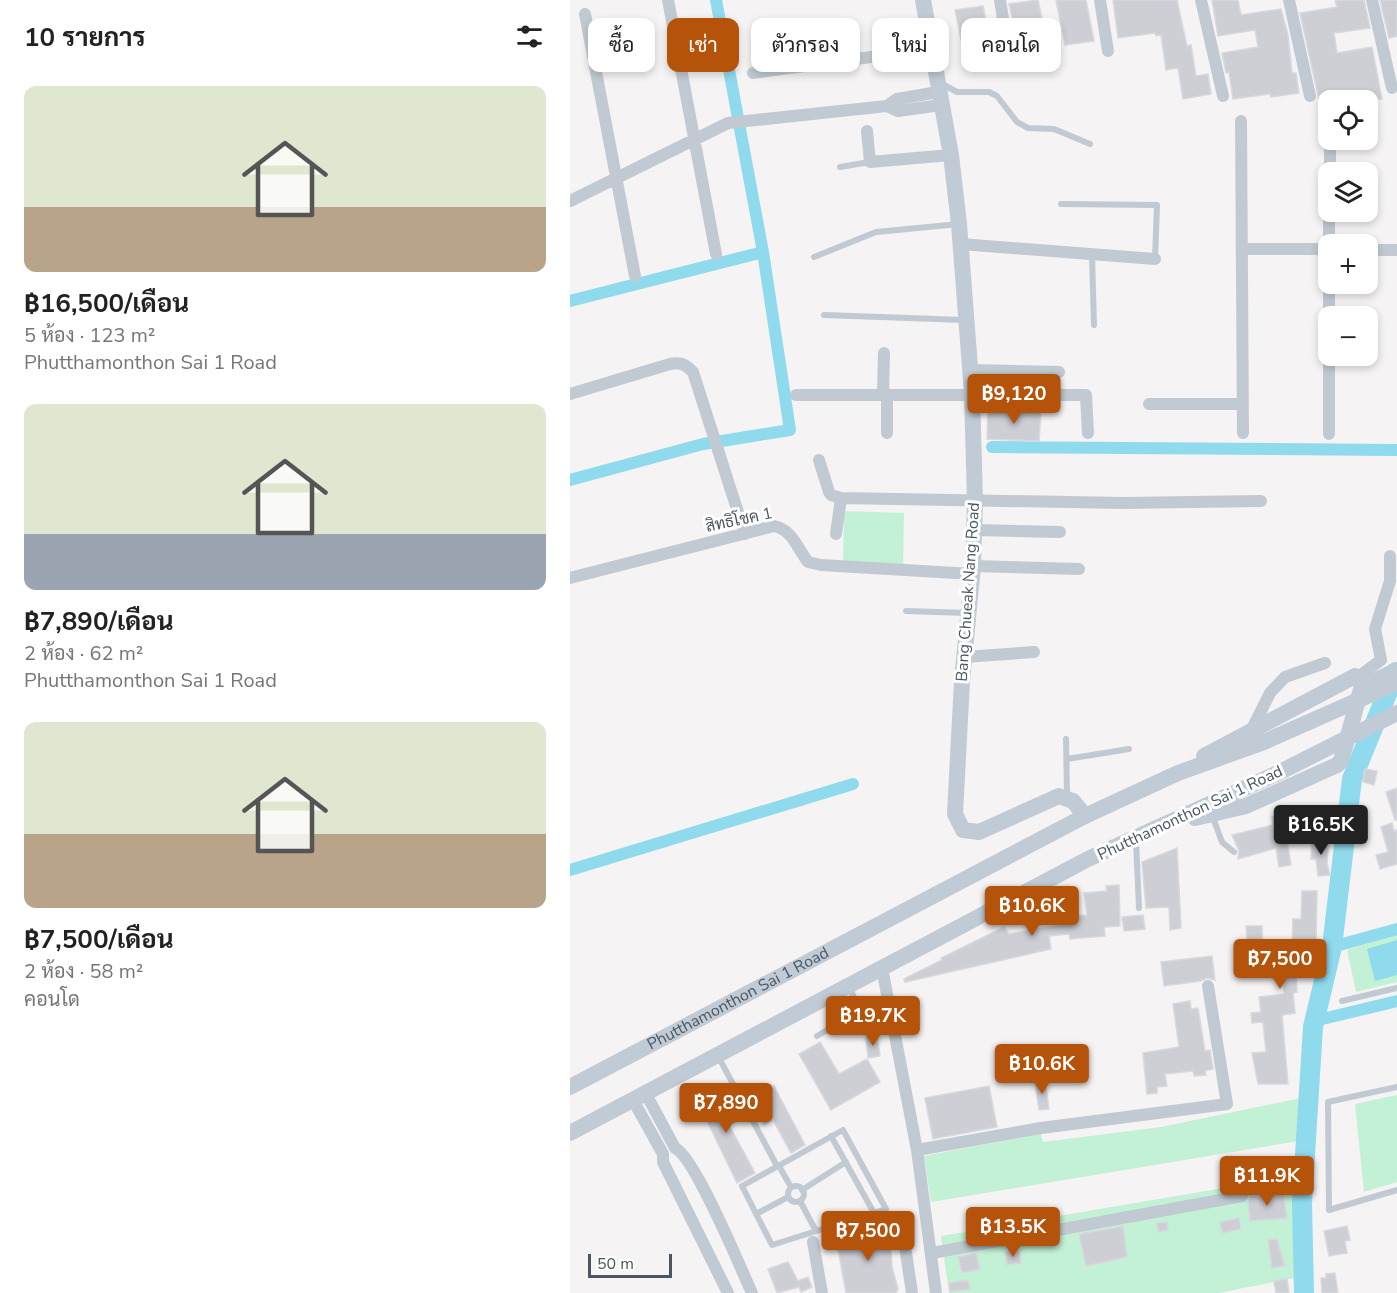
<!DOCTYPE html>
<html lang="th">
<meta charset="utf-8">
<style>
:root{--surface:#fff;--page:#f6f6f6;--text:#222;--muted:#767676;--accent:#b45309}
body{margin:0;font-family:"Nunito Sans",Sarabun,sans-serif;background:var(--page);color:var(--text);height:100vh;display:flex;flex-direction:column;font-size:22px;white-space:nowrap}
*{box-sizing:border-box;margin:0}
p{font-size:20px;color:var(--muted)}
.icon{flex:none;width:33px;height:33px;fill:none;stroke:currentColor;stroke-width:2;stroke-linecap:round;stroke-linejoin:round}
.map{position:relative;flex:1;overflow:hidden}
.sheet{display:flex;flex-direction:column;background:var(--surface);width:570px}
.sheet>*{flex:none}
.banner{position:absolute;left:18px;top:18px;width:570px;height:54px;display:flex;gap:12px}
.controls{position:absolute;left:748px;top:90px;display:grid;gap:12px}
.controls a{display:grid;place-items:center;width:60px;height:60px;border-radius:12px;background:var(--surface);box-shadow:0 3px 9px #0003;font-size:30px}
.scale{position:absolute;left:18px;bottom:15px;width:84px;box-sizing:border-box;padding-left:6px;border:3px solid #4a5661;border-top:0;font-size:16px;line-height:21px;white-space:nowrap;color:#4a5661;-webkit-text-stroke:4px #fff;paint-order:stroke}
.price{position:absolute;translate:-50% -51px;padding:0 14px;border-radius:6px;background:var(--accent);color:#fff;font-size:20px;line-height:39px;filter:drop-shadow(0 2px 3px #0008)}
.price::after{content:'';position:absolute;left:50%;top:36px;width:18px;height:14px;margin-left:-9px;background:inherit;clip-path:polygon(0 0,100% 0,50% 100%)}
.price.on{background:#222;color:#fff}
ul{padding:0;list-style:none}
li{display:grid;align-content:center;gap:12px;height:318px;padding:0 24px}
li span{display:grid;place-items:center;height:186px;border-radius:12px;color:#555}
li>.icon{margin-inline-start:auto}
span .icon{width:108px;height:108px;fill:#fffc;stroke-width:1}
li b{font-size:26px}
h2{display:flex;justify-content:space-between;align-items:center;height:72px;padding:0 24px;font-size:26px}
.pill{padding:0 21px;border-radius:12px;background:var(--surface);box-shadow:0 3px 9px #0003;font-size:21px;line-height:54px}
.pill.on{background:var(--accent);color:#fff}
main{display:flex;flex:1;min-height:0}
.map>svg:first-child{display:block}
.green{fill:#c3f1d5}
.water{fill:#90daee}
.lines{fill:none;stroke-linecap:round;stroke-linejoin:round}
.canal{stroke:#90daee;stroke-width:12}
.river{stroke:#90daee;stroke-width:20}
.building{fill:#cdcfd5;stroke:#d7d9de;stroke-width:1.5}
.lane{stroke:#c1cad2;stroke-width:6}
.street{stroke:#c1cad2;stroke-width:12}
.secondary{stroke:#c1cbd6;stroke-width:16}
.secondary-bridge{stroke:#c1cbd6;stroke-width:16}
.labels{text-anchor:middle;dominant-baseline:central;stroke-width:6;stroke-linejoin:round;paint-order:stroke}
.street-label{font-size:16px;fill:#4a5661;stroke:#fff}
</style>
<main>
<section class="sheet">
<h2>10 รายการ<svg class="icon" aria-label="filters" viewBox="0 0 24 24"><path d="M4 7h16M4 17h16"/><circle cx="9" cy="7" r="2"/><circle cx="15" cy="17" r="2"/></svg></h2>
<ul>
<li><span style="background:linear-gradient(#dfe7d0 65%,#b9a48a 0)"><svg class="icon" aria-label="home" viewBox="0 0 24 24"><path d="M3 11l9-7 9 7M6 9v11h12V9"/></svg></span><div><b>฿16,500/เดือน</b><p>5 ห้อง · 123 m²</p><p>Phutthamonthon Sai 1 Road</p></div></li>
<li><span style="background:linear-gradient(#dfe7d0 70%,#9aa5b1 0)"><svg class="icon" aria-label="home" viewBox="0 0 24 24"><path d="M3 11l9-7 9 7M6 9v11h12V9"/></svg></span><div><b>฿7,890/เดือน</b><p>2 ห้อง · 62 m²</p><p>Phutthamonthon Sai 1 Road</p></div></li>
<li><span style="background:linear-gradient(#dfe7d0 60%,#b9a48a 0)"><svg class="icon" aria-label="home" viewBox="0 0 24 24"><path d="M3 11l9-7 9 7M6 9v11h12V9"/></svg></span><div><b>฿7,500/เดือน</b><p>2 ห้อง · 58 m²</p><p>คอนโด</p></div></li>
</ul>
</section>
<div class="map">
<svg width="827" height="1293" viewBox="0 0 827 1293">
<rect width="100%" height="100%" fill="#f5f3f3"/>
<path class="green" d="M274,511L334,513L333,569L273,567Z
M827,934V982L786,992L777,950Z
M827,1095V1182L794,1192L785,1104Z
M731,1098L729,1141L361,1202L354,1156L471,1134L473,1142L591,1127Z
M724,1176L725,1278L648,1293H379L371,1236Z"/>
<path class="water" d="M827,940V975L805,981L797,949Z"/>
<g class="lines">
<path class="canal" d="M0,301L193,252
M422,447L827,450
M0,480L133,444L220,430L193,252L146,0
M0,870L283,784
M762,947L827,929
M744,1021L827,1001"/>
<path class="river" d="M734,1293L732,1203L743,1027L762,947L782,779L826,672"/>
</g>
<path class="building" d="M468,0L478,47L450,51L439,4Z
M486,0H516L524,41L495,45Z
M543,0H607L617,46L621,45L626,76L638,74L641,94L613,99L608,68L596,70L591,35L586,36L585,33L548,38Z
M642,0H668L671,15L711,9L718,35L722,73H726L729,93L701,97L700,94L663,99L659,72L656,73L652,53L688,47L685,30L648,36Z
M765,0H794L800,28L764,33L767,53L802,47L812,99L783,100L782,95L749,100L730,13L767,7Z
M810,0H827V36L819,38Z
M413,6L423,54L395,58L385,10Z
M418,409L471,411L469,441L417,439Z
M795,769L807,771L804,785L793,782Z
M827,788V820H825L816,792Z
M760,814H769V823L760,826Z
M713,816L721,865L709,867L706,848L668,859L669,851L662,835L703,825L702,817Z
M822,823L824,831L827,830V864L810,869L806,855L818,852L811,827Z
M742,839H759L757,863L760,875L748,876L746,859H741Z
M607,848L611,928L600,930L599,907L576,908L572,862Z
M549,885L550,926L534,927L535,936L500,939L499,934L479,936L481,949L335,982L334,979L372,960L371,958L434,927L439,934L497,924L496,917L517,915L514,893L537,891L536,886Z
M732,891H747L746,942H734L735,964L726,965L727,992L723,993L725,1013L712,1015L718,1084H688L682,1053L696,1052L693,1022L682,1023L681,1013L691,1012L689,997L714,994L713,972L685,973L684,951H678L676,926H692L693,953L722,952L723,919H731Z
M573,915L575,929L554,931L552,917Z
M642,956L645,980L637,978L631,981L594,986L591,962Z
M620,1001L621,1009L628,1008L635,1051L640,1050L643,1069L635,1071L636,1075L624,1076L623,1071L595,1074L597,1086L587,1087V1093L577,1094L573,1053L609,1047L603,1004Z
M307,1036L310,1056L298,1058L296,1038Z
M250,1042L269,1074L297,1059L310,1082L261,1110L229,1054Z
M475,1080L479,1109L469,1110L465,1081Z
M204,1086L235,1145L221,1153L203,1120L194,1125L180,1099Z
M419,1086L427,1127L363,1139L355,1098Z
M148,1089L164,1115L166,1122L159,1125L185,1173L167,1183L127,1100Z
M713,1191L717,1218L680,1221L678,1202L680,1196Z
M669,1218L671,1229L652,1233L650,1222Z
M597,1222L598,1230L588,1232L587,1223Z
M310,1225V1231L317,1230L318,1235H320L322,1267L328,1289L326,1293H276L268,1249H271L269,1236L295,1233L294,1227Z
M553,1226L557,1257L516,1266L509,1234Z
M777,1226L780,1240L775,1241L777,1253L759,1256L754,1231Z
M707,1239L715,1266L702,1268L698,1240Z
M449,1250L451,1263L437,1265L435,1252Z
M406,1253L410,1269L392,1273L388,1257Z
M218,1262L228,1281L238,1277L242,1287L231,1292L229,1287L207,1293L198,1269Z
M765,1273L768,1293H752L751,1278H756V1274Z
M717,1279L719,1293H706L704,1281Z
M398,1280L400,1289L380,1292L379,1283Z"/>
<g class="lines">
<path class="lane" d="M372,84L387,92H419L427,96L447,122L458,128L484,129L520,144
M270,167L300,162
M491,204L587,205L585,259
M522,256L524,325
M244,257L306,232L389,224
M254,315L394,320
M336,611L398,613
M496,739L497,796
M497,759L559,749
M642,815L652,842L664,852
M566,841L569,908
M772,1001L827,988
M247,1036L290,1011L279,986
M148,1056L207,1166
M827,1087L758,1102L759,1210L827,1190
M273,1130L316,1209L202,1245L172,1186Z
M261,1136L304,1213
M209,1166L221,1187
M218 1194a8 8 0 1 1 16 0a8 8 0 1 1-16 0Z
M232,1190L276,1162
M230,1201L246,1231
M186,1214L218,1197"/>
<path class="street" d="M98,0L146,254
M430,0L438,49
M530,0L538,51
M631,0L653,96
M719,0L740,96
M802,0L822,88
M15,14L65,276
M183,73L360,49
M368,92L327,99L317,106L328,111L371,105
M671,121L673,433
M297,131L300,162L381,155
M760,172V140
M0,201L158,123L317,106
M391,244L585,259
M672,249H759
M798,250H827
M400,370L489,372
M0,394L100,364C111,362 115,364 123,372L175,534
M313,394L314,353
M317,394V433
M226,395H516L518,433
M579,404H673
M759,434V212
M249,460L259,492L261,495L271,498L266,534
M271,498L553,503L691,501
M404,530L490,532
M403,566L509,569
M0,578L204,526C223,530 227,548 238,562L251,565L402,574
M394,657L464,652
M788,677L811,660L805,629L820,581V556
M682,729L700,693L715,677L755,663
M312,968L347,1150L366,1293
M76,1094L105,1148C125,1157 170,1267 182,1293
M63,1100L93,1154V1162L158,1293
M347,1150L471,1128L657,1104L638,986
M331,1219L342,1293
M243,1242L252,1293
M362,1253L672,1196"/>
<g class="secondary">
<path d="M353,0L381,155L389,224L402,393L405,501L403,566L392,681L385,814L393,830L409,832L489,796L503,801L515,816"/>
<path d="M625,818L676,806L767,765L771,761L793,682L785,676L634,756"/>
<path id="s1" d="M0,1087L515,816L608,773L694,742"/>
<path d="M0,1133L518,859L706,774"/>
</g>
<path class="secondary-bridge" d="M797,685L827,670
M694,742L827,683
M706,774L827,713"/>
</g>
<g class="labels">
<g class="street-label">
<text transform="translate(169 520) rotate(-12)">สิทธิโชค 1</text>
<text transform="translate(398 592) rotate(-86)">Bang Chueak Nang Road</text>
<text transform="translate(620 813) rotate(-25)">Phutthamonthon Sai 1 Road</text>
<text stroke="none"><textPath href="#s1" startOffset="190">Phutthamonthon Sai 1 Road</textPath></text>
</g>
</g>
</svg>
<div class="controls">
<a><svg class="icon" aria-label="locate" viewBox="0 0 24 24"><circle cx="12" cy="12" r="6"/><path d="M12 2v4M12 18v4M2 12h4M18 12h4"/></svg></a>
<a><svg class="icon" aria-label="layers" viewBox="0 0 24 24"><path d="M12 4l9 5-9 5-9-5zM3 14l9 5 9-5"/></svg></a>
<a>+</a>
<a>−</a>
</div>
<div class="scale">50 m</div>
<b class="price" style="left:444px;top:425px">฿9,120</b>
<b class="price on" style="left:751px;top:856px">฿16.5K</b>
<b class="price" style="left:462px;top:937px">฿10.6K</b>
<b class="price" style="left:710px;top:990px">฿7,500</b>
<b class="price" style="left:303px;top:1047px">฿19.7K</b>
<b class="price" style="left:472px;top:1095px">฿10.6K</b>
<b class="price" style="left:156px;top:1134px">฿7,890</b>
<b class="price" style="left:697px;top:1207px">฿11.9K</b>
<b class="price" style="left:443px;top:1258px">฿13.5K</b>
<b class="price" style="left:298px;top:1262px">฿7,500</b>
<div class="banner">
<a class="pill">ซื้อ</a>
<a class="pill on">เช่า</a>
<a class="pill">ตัวกรอง</a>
<a class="pill">ใหม่</a>
<a class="pill">คอนโด</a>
</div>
</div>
</main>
